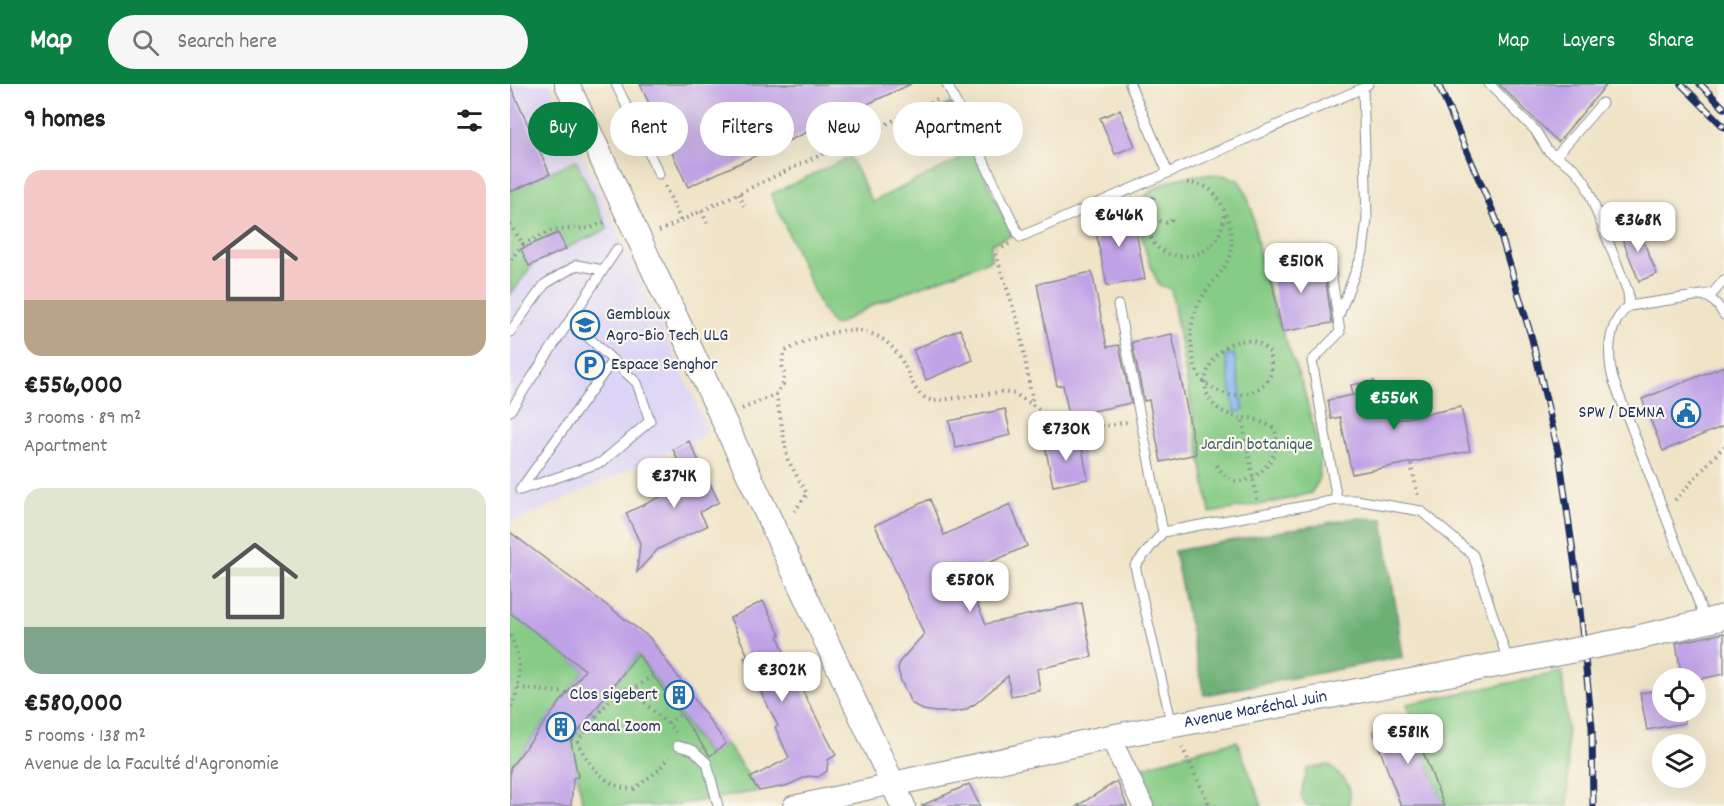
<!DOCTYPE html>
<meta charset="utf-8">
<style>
:root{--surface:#fff;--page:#f6f6f6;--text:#202124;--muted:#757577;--accent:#0b8043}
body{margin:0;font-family:Dekko,sans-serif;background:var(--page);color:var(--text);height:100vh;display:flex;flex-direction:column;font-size:22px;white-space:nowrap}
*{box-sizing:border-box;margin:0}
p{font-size:20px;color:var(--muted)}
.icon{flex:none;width:33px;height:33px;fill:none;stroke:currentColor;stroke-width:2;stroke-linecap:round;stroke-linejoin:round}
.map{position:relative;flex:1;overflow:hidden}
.panel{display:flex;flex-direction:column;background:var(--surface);width:510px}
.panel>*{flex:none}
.top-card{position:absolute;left:18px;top:18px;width:570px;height:54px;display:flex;gap:12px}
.fabs{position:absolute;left:1142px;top:584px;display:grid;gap:12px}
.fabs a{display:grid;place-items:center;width:54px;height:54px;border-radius:50%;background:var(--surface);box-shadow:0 6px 24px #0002;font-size:30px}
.price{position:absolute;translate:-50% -51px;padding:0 14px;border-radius:12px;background:#fff;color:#222;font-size:20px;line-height:39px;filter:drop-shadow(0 2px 3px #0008)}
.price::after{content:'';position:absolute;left:50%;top:36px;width:18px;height:14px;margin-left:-9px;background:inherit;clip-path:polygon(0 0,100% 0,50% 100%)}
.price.selected{background:var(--accent);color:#fff}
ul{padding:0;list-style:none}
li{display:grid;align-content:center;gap:12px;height:318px;padding:0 24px}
li span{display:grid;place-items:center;height:186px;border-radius:18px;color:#555}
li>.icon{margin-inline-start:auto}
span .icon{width:108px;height:108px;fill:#fffc;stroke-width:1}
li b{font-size:26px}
h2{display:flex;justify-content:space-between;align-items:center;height:72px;padding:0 24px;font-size:26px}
.chip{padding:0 21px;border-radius:27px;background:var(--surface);box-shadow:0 6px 24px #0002;font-size:21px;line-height:54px}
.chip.selected{background:var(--accent);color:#fff}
header{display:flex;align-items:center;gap:36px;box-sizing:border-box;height:84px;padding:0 30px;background:var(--accent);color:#fff}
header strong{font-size:28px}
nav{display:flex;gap:33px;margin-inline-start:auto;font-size:21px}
.search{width:420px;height:54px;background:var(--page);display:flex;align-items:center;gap:15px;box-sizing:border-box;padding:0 21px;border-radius:33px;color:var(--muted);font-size:22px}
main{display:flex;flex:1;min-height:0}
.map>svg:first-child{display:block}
.built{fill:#ddd5f6}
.green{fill:#87cc86;stroke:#517e72;stroke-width:1.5}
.forest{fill:#6db073;stroke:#447068;stroke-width:1.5}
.water{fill:#84b3ef;stroke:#5071a6;stroke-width:1.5}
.building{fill:#c0a2e7}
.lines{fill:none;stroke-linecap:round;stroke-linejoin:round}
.service-casing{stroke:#868a92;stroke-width:11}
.minor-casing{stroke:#868a92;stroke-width:22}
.tertiary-casing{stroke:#868a92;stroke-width:26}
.path{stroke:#868a92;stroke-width:4;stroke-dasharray:1.5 4.5;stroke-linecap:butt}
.service{stroke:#fff;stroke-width:9}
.minor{stroke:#fff;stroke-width:20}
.tertiary{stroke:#fff;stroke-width:24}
.rail-casing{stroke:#1b2f5e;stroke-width:7}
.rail{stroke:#fbf7ec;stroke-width:4.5;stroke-dasharray:14;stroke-linecap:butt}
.tertiary-bridge-casing{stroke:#868a92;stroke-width:26;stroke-linecap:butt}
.tertiary-bridge{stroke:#fff;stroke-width:24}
.labels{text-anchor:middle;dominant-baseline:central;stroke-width:4.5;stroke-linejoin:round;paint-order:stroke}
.poi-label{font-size:18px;fill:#1b2f5e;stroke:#fbf7ec;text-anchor:start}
.park-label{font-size:18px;fill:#3b5e6a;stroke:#fbf7ec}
.street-label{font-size:18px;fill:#1b2f5e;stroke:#fbf7ec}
</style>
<header>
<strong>Map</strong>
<div class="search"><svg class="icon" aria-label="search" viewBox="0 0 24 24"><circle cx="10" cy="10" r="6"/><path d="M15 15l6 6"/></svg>Search here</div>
<nav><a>Map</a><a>Layers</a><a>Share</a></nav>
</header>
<main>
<section class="panel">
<h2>9 homes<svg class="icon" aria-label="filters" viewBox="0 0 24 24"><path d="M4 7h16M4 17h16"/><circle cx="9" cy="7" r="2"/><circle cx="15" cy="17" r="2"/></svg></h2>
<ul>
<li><span style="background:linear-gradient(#f6c9c9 70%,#b9a48a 0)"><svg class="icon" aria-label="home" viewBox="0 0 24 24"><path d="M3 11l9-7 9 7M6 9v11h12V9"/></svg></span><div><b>€556,000</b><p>3 rooms · 89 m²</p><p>Apartment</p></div></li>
<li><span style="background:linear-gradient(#dfe7d0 75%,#7fa58c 0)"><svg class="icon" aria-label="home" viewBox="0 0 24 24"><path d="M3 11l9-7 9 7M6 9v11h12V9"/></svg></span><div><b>€580,000</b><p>5 rooms · 138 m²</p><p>Avenue de la Faculté d'Agronomie</p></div></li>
</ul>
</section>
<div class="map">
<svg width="1214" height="722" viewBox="0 0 1214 722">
<rect width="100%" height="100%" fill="#fbf7ec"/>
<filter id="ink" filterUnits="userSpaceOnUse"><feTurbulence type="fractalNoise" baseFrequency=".0167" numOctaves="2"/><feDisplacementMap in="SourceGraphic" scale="12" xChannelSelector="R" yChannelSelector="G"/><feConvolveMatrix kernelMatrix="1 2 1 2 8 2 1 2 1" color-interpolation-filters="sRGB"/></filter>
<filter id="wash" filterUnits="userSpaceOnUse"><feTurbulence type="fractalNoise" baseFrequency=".008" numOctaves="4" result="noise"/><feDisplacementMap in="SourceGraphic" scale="24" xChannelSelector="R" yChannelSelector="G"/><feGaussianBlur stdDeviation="1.35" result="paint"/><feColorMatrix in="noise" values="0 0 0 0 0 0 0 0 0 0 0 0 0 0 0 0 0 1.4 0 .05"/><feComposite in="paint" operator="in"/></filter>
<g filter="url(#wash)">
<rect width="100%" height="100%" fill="#f0e4c7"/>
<path class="built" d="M0,0H40L198,345L193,352L0,440Z"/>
<path class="green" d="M441,19L502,151L481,160V176L365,220L324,242L311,224L261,110L340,73L362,118L448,76L425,27Z
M66,76L98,145L24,179L0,211V107Z
M698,90L718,92L728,96L735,106L742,127L750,173L764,225L793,303L811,374L808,398L801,409L775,416L700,429L661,205L649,201C637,176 629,149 627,122C643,99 671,91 698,90Z
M0,529L75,586L0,684Z
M128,570L199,672L216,659L249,707L158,722H73L61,657Z
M1052,588L1057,644L1058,722H934L900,634L897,620Z
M727,657L752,722H645L628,685L678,669Z
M819,681C833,694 845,701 838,722H796L791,712L797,685Z"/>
<path class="forest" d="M845,434L873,435L893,573L694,611L664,467Z"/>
<path class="water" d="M724,270L734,326L725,328L715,272Z"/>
<g id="blocks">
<path class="building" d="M130,0H401L178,103Z
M989,0H1097L1048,58Z
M0,1L40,90L0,108Z
M610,26L625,62L605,70L590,34Z
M622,126L635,195L597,202L583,133Z
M1126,140L1147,190L1129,197L1109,147Z
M48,149L56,165L19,182L11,165Z
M812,172L822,239L772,248L759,182Z
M582,188L597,263L609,261L621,319L559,332L553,301L547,302L527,200Z
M450,245L463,276L416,296L403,266Z
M662,250L686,370L651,378L639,316L634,317L622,258Z
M1214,282V342L1153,367L1132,315Z
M864,297L865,305L879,303L886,336L951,323L960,367L842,390L830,333L821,335L818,316L843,311L841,301Z
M495,325L501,351L446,364L439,337Z
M570,354L578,395L543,402L535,361Z
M179,357L209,418L190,428L197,442L148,465L127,488L130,459L116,429L178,400L163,365Z
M420,415L434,451L500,420L517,462L454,490L476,540L572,519L582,573L527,585L530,607L501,612L498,592L465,620L455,626L443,628H426L413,626L401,619L391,597L388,585L390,577L414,550L365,441Z
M0,448L140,554L216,659L200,672L128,570L61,657L68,693L63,694L61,722H0V684L75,586L0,529Z
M253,517L270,551L268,552L280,583L326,671L318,676L317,687L308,693L298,692L276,702L249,707L240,694L279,674L265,643L268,642L234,574L238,572L220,534Z
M1214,549V590L1185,596V594H1172L1166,559Z
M1152,605V627H1173L1175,639L1137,646L1130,609Z
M900,634L934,722H891L863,647Z
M607,697L617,722H567Z
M459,700L470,722H411Z"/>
</g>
</g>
<g filter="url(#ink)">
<use href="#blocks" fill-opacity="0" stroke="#868a92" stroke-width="1.5"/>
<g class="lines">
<g class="service-casing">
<path id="service" d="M106,0L149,90
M437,0L510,153L853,4L858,0
M620,0L658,89
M979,0L1025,46L1038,67L1065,85L1075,98L1118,208L1119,222C1097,239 1097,271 1103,295L1195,535
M1046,72L1092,19
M818,167L830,248L802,277L827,416
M1194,211L1203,209L1214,196
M608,221L653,448L625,482L662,641
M1119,222L1192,211C1203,214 1208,221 1214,231
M829,231L853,168L857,135L853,4
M0,248L35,200L67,181L93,186
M0,327L107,165
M10,406L92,378L140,337L127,299L60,236
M10,406L103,276
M653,448L827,416H846L911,427L963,471L998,577
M168,662L183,666L197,679L208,722"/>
</g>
<g class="minor-casing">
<path id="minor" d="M600,653L633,722
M283,722L383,700"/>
</g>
<g class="tertiary-casing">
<g id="tertiary">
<path d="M57,0L393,722"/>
<path d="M1126,554L1214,533"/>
<path id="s1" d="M383,700L600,653L1019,575"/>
</g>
</g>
<path class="path" d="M677,99C683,99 693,101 699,105C715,116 726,153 720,172C716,184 707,192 700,202C685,222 678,241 682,266C683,277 687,293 696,299C701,304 714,310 721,311C736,312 758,305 761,288C762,282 760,275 760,269C757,266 753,262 750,260C708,239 661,321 732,334L747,416
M155,102L171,137
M229,110L234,122
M644,113C637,126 635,150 646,162C662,178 696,174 707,155C712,146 713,137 715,128
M192,127L197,139
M639,131L650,137L657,139L661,136L663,132
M0,140L13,160L0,177
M149,147L427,16
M13,160L43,146L80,144L98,137
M499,160L485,168L509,241L523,321L559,348L617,338
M266,310L278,376L297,410L282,431
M232,325L266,310L273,300L274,290L272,281L274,268C314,246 367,229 393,279C402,295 404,313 424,317L491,308L505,310L523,321
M901,380L908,412
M707,381C727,421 778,377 764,344L743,334H732
M1165,416L1214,362
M0,552C13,576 11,603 0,627
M8,604L57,609
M122,607L143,591
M82,630L86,633L108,606L113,604L120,605L166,648
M86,633L68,657V660C80,682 97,705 124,705L150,685L159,673
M158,639L171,630
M672,663L700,722"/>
<use href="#service" class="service"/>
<use href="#minor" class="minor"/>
<use href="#tertiary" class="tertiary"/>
<g class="rail-casing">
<path id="rail" d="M928,0L986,135L1022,255L1050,376L1067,497L1082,643L1083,722
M1171,0L1214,43
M1190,0L1214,24"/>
</g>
<use href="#rail" class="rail"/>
<g class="tertiary-bridge-casing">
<path id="tertiary-bridge" d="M1019,575L1126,554"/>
</g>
<use href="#tertiary-bridge" class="tertiary-bridge"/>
</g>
</g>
<defs>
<g id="university-ring" transform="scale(1.5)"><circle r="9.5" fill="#fbf7ec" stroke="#1f6fb2" stroke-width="1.5"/><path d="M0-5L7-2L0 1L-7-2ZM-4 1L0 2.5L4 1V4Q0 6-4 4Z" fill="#1f6fb2"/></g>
<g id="parking-ring" transform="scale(1.5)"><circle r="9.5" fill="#fbf7ec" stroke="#1f6fb2" stroke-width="1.5"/><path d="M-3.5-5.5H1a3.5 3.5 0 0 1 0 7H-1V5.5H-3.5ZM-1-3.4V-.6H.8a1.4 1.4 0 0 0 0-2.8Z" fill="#1f6fb2"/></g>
<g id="civic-ring" transform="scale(1.5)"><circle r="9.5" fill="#fbf7ec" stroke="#1f6fb2" stroke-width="1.5"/><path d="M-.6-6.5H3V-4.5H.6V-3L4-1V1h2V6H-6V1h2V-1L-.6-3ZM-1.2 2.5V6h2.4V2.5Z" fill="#1f6fb2"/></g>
<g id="building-ring" transform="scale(1.5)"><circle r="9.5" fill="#fbf7ec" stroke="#1f6fb2" stroke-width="1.5"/><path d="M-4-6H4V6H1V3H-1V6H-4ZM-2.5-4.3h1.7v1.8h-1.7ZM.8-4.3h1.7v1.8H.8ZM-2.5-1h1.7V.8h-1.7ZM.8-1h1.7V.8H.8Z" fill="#1f6fb2"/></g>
</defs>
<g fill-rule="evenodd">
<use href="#university-ring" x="75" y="241"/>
<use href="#parking-ring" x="80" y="281"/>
<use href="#civic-ring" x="1176" y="329"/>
<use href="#building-ring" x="169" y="611"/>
<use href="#building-ring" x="51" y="643"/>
</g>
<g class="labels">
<g class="poi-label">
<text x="96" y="231">Gembloux<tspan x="96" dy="21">Agro-Bio Tech ULG</tspan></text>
<text x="101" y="281">Espace Senghor</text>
<text x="1155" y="329" text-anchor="end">SPW / DEMNA</text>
<text x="148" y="611" text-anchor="end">Clos sigebert</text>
<text x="72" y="643">Canal Zoom</text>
</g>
<g class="park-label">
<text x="747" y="361">Jardin botanique</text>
</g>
<g class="street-label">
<text stroke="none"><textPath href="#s1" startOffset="370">Avenue Maréchal Juin</textPath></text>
</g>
</g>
</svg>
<div class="fabs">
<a><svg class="icon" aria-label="locate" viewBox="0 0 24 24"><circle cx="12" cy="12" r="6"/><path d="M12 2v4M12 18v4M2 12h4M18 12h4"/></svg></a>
<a><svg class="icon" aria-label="layers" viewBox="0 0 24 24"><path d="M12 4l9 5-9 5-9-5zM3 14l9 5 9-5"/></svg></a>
</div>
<b class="price" style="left:609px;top:164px">€646K</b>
<b class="price" style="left:1128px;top:169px">€368K</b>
<b class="price" style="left:791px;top:210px">€510K</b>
<b class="price selected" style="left:884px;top:347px">€556K</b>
<b class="price" style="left:556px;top:378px">€730K</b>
<b class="price" style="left:164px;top:425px">€374K</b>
<b class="price" style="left:460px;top:529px">€580K</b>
<b class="price" style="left:272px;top:619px">€302K</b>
<b class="price" style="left:898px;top:681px">€581K</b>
<div class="top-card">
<a class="chip selected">Buy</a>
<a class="chip">Rent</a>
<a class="chip">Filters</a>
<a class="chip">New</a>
<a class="chip">Apartment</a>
</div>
</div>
</main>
